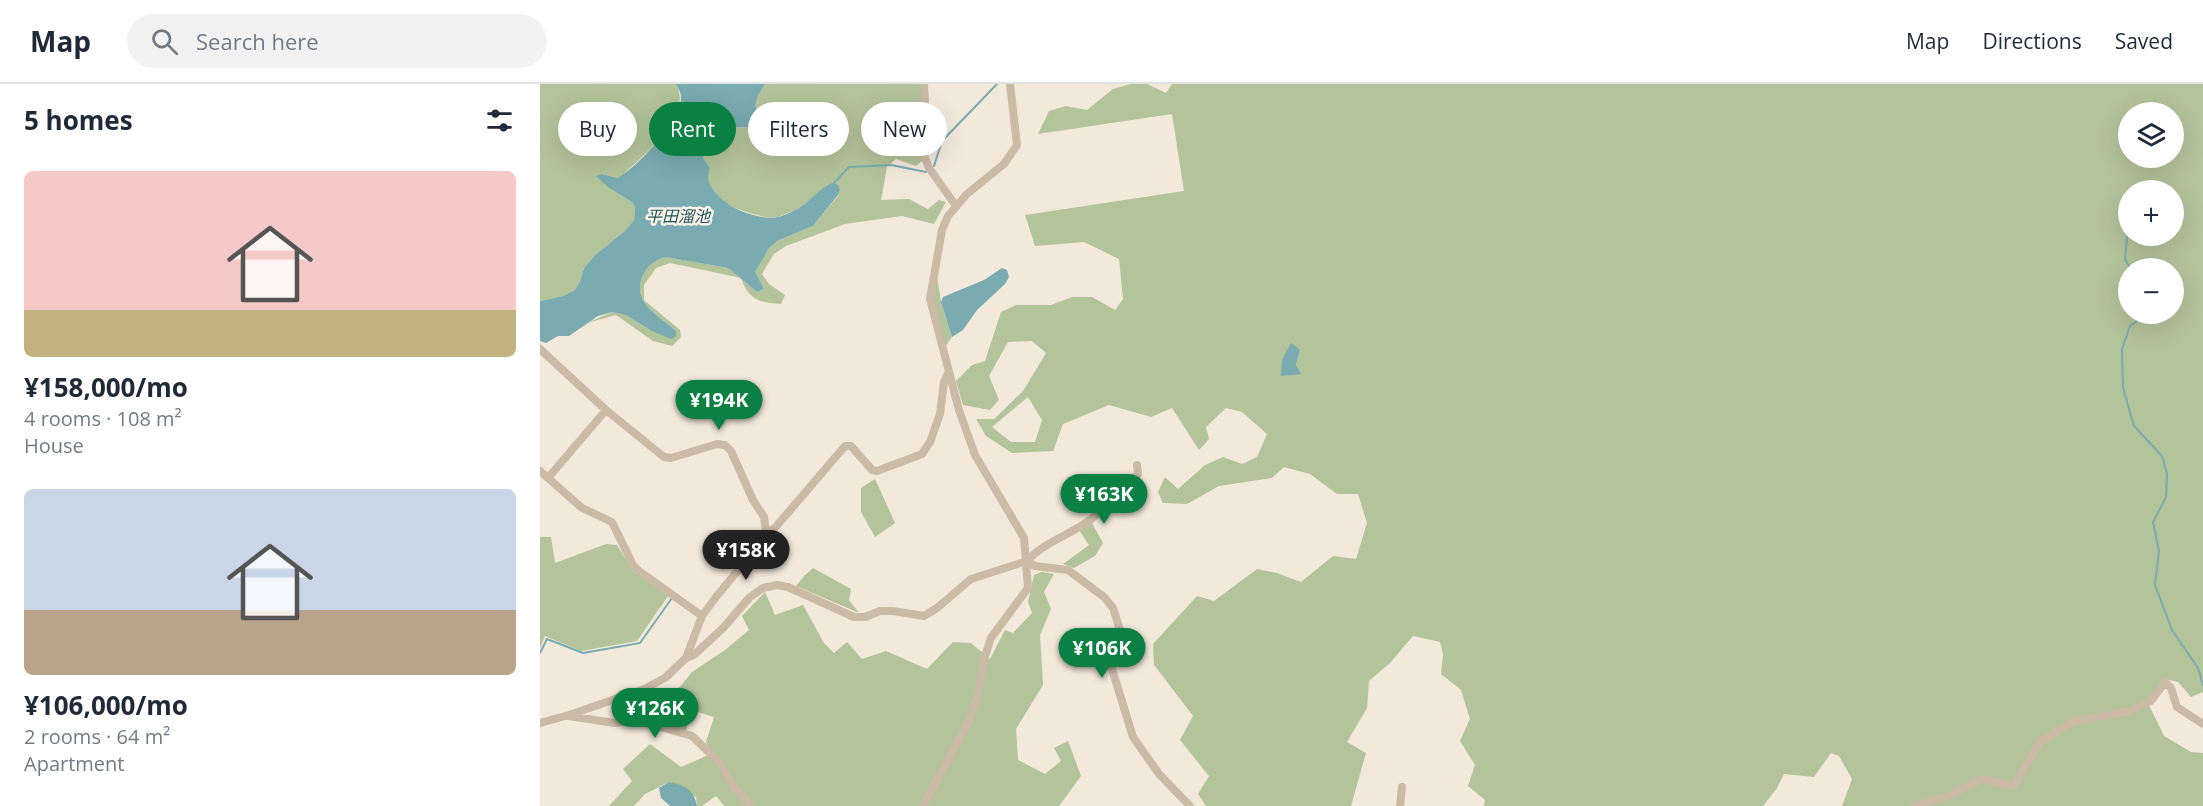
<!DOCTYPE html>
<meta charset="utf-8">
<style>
:root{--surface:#fff;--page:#f2f2f3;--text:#1f2937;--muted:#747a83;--line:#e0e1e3;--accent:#0b8043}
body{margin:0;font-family:"Open Sans","Noto Sans JP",sans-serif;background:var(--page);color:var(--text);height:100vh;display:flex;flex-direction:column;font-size:22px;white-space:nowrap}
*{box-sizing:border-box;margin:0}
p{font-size:20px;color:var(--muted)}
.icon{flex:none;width:33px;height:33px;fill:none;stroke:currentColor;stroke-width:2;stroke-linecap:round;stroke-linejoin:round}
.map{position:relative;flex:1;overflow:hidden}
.details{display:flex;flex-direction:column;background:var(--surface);width:540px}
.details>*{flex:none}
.banner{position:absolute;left:18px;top:18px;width:570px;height:54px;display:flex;gap:12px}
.tools{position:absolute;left:1578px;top:18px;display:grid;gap:12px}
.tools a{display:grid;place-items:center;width:66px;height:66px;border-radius:50%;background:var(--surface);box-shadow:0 6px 24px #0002;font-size:30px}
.price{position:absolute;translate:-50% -51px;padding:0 14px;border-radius:21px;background:var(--accent);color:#fff;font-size:20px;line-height:39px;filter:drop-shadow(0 2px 3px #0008)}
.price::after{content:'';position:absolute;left:50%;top:36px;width:18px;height:14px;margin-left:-9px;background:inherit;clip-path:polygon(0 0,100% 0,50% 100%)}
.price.active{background:#222;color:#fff}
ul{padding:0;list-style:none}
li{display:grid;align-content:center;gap:12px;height:318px;padding:0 24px}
li span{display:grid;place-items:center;height:186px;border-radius:9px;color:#555}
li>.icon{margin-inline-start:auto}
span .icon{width:108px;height:108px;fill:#fffc;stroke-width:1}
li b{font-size:26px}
h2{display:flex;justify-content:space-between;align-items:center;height:72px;padding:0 24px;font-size:26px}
.tag{padding:0 21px;border-radius:27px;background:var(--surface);box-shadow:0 6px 24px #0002;font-size:21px;line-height:54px}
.tag.active{background:var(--accent);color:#fff}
header{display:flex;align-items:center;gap:36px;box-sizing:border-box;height:84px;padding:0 30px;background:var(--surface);border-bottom:2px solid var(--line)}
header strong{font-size:28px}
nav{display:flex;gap:33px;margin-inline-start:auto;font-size:21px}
.search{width:420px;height:54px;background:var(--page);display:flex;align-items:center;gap:15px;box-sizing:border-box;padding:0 21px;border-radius:33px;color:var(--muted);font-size:22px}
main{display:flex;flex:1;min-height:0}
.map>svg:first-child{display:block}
.green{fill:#b3c39a;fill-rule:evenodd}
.water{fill:#79abb1}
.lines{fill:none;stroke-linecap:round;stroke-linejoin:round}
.stream{stroke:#79abb1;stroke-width:2}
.minor{stroke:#cbbaa6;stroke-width:8}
.labels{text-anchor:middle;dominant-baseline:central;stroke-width:5;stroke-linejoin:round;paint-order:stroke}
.water-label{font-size:16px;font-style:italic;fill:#1b535b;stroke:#faf3e8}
</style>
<header>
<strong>Map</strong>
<div class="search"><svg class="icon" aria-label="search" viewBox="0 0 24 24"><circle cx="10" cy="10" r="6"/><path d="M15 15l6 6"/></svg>Search here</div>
<nav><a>Map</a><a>Directions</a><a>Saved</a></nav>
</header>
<main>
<section class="details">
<h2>5 homes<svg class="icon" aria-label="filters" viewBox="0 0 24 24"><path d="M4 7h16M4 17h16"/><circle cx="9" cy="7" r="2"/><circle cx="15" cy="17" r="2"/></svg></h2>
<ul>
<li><span style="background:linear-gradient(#f6c9c9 75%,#c2b280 0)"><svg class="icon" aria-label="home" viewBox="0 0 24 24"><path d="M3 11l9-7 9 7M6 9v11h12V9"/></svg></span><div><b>¥158,000/mo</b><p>4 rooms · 108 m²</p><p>House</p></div></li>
<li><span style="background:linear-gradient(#c9d6e8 65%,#b9a48a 0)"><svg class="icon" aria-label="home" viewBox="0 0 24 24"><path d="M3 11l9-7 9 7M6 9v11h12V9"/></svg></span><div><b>¥106,000/mo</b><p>2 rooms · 64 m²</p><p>Apartment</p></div></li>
</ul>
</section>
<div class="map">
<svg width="1663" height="722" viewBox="0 0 1663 722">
<rect width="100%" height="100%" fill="#f3e9db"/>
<path class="green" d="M0,0H136C154,32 103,71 83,91L78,94L62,90L69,104L92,118L95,123L94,136L86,146L55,171L44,184L40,197L35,206L23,212L0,217Z
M225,0H381L383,76L376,82L356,75L347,83L341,116L369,115L388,125L399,116L406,118L394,140L362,132L305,140L246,162L234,170L222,190L229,200L245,211L241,220C219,219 208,215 201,194L130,179L116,184L104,201V216L140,246L141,253L132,262L113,257L76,231L47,239L72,228L86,231L110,246L136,247C117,230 91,219 103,191C108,181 115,176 125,173L188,184L217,208L224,205L214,188L229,164L237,157L273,142L298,112L300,106L287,101L260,124L238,133H225L209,129L188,121L168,101L163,74L169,65L181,54L185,44L212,43L243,57H249L258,52L247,41C232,41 222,36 215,22L218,12Z
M591,0H607L626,9L632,0H1663V608L1651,613L1638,598L1625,595L1607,617L1624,652L1651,668L1663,669V722H1302L1312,695L1299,672L1291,669L1274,693L1244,690L1237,704L1223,722H944L945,716L928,702L935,681L920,657L930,635L921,606L901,590L903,570L900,558L873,552L850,579L829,597L827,624L807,658L826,669L811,722H666L658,710L669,692L640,656L653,632L614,581L613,560L657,512L674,517L717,485L737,489L761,498L793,472L816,475L827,439L818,410H797L770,390L744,383L732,394L679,402L647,420L623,419L618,408L625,393L638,405L665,381L683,373L702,380L717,373L727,350L702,328L686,324L666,343L669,355L659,366L632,324L611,333L569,321L523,340L513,367L472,369L446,352L436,335H454L483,307L506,269L492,257L468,258L449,292L459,316L450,326L423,321L416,297L432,281L445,277L461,228L476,221H511L532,213H552L575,226L583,215L579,175L544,158L495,162L485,131L644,107L632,30L498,50L509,27L526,22L547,26L573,5ZM1588,28H1634V74H1588ZM1588,106H1634V152H1588ZM1588,184H1634V230H1588ZM760,266L756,281L760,290L742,276ZM488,313L502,336L495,358H471L452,343Z
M397,192L401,218L412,253L405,263L393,220Z
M335,395L355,439L335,453L321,428V404Z
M552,439L563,459L555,472L534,484L523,480L549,461L539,446Z
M0,453H11L15,479L66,460L77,461L93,487L128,512L97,557L41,567L5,552L0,564Z
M273,484L311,505L309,516L319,529L256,502L264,492Z
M502,488L514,490L504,508L511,525L500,551L503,601L476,645L478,676L505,690L521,677L514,664L528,657L541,692L519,722H184L176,712L162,722H157L156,713L129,698L105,710L94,722H69L92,697L83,685L110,660L141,683L171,670L166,658L174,633L151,626L146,647L135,644L119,620L134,610L152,588L185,566L209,546L202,532L225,508L235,531L263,521L284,559L294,569L307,558L322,575L346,567L387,585L413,558L431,559L450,575L465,546L473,549L492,529L488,518L494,491Z"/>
<path class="water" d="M136,0H225L218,12L215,22C227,45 243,36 262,48L249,57H243L212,43L185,44C180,60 171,60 163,74L170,84C165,100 171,104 182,115C194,127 221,136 238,133C244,132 253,127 259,124C271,117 279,104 292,99L298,101L300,106L298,111L273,142L237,157L229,164L215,188L224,205L217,208L188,184L125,173C115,176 108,181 103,191C91,219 117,230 136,247V252L131,255L110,246L86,231L72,228L58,232L29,252H18L6,259L0,257V217L23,212L35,206L40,197L44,184L55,171L86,146L94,136L95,123L92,118L69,104L56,92L62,90L78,94C97,83 142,36 141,13C141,8 138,4 136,0Z
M462,184L467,186L469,193L465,200L437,226L423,246L412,253L401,218L403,213L444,196Z
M751,259L760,266L756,281L761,290L741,292L742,276Z
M129,698C144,701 154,705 157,722H130L121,714L119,704Z"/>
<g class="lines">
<path class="stream" d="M394,82L402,57L457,0
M292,101L309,83L351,81L386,88
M1588,144L1585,175L1590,184
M1604,230L1603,233L1590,242L1582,265L1583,304L1594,342L1622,372L1627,390L1626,413L1613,438L1619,467L1615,501L1632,546L1658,584L1663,601
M0,569L7,555L43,569L100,559L132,514"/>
<path class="minor" d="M384,0L386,36L380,61L389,84L416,122
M0,265L66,326L124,373L131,374L177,360L185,361L191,367L213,416L224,433L226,448L222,457L176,513L162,532L146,574
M0,387L42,424L72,438L93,481L99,487L162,532
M8,394L66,326
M226,448L234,445L305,362H311L332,386L337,387L382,370L390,358L400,330L404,298L408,289
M487,477C504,458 530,451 550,436C568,422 579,403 598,390L597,381
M29,632L74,639L96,636L152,652L179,678L194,703L211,722
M0,639L29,631L104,605L125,594L146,574L155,570L183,544L210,513L223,504L237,501L248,503L314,533H325L340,527H353L384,532L397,524L431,495L487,477L495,482L528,486L564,513L573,524L580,546L579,556L572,572V585L593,653L619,690L650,722
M383,722L430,635L437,614L445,572L451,554L488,504L484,454L435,371L419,326L390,215L402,146L408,132L427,110L464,80L477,61L470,0
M860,722L862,703
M1374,722L1409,712L1442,695L1474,702L1500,658L1535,637L1590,627L1611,617L1625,598L1631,604L1637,623L1663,640"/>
</g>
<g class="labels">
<g class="water-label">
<text x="138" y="132">平田溜池</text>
</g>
</g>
</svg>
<div class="tools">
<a><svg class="icon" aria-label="layers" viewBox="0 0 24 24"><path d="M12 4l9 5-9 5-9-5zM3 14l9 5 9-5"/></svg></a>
<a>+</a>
<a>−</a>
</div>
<b class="price" style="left:179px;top:347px">¥194K</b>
<b class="price" style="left:564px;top:441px">¥163K</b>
<b class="price active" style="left:206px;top:497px">¥158K</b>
<b class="price" style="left:562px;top:595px">¥106K</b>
<b class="price" style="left:115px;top:655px">¥126K</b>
<div class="banner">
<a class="tag">Buy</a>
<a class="tag active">Rent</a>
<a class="tag">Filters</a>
<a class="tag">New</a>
</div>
</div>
</main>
